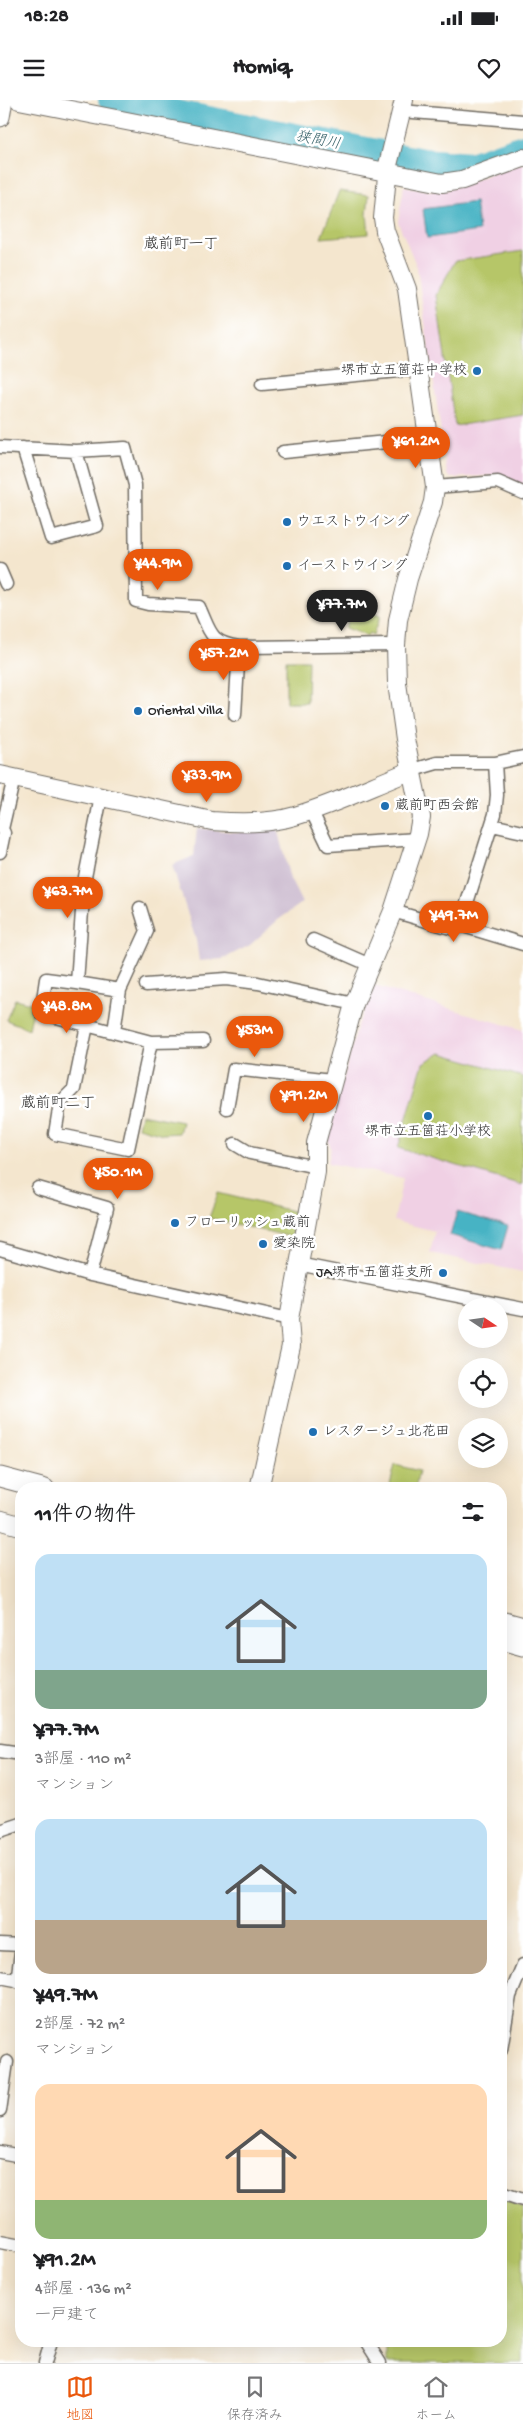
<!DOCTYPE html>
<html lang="ja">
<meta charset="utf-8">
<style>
:root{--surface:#fff;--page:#f6f6f6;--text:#202124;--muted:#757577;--line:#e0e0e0;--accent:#ea580c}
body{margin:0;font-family:"Gochi Hand","Klee One",sans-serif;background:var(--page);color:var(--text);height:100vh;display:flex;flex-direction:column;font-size:19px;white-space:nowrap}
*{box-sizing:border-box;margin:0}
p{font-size:16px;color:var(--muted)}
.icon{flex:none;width:28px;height:28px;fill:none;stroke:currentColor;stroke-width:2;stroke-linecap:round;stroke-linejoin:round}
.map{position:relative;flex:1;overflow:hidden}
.drawer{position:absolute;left:15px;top:1382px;width:492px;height:865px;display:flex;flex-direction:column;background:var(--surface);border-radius:20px;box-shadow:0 5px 20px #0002}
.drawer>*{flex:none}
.needle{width:32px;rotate:103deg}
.fabs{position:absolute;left:458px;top:1198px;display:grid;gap:10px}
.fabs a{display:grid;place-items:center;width:50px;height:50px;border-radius:50%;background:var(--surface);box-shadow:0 5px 20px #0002;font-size:25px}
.price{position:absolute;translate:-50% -42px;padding:0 11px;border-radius:18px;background:var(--accent);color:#fff;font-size:16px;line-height:32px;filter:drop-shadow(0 1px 2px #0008)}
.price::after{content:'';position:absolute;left:50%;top:30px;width:15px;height:11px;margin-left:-8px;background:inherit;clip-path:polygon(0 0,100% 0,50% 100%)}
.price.active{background:#222;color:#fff}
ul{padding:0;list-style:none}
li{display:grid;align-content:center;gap:10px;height:265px;padding:0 20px}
li span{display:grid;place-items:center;height:155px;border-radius:15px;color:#555}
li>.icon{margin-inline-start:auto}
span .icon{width:90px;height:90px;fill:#fffc;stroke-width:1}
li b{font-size:21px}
h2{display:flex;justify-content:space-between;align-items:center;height:60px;padding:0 20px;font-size:21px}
.status{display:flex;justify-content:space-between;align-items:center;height:35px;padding:0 25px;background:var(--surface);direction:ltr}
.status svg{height:14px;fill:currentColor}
header{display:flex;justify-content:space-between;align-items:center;height:65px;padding:0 20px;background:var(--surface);font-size:22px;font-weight:700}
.tab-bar{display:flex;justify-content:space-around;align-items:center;height:70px;border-top:1px solid var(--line);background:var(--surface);font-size:14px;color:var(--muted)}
.tab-bar a{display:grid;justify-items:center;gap:2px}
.tab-bar .active{color:var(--accent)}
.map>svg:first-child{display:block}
.built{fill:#f0d0e4}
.industrial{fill:#cebed1}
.green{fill:#b6c668;stroke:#70784a}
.water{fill:#47b3c4;stroke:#396f78}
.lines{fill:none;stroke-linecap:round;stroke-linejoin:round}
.river{stroke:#47b3c4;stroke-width:26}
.street-casing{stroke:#716c64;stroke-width:15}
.secondary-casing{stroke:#716c64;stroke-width:20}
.primary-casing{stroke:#716c64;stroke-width:21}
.street{stroke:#fff;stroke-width:12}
.secondary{stroke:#fff;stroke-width:18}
.primary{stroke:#fff;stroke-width:19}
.poi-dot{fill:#1f6fb2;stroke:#fff;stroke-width:2}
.labels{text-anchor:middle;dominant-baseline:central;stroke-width:5;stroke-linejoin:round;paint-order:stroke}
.poi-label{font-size:14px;fill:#2b2b2b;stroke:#fff;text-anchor:start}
.water-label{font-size:15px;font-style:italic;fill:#366168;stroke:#fff}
.neighbourhood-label{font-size:15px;fill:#2b2b2b;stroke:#fff}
</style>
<div class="status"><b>18:28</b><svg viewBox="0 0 49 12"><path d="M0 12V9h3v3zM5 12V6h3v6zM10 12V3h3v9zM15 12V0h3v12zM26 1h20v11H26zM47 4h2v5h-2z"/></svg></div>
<header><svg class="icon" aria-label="menu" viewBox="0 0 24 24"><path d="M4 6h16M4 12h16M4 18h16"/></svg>Homiq<svg class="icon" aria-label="heart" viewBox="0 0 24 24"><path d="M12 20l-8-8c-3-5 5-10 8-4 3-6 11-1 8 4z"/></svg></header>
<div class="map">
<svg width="523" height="2263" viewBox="0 0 523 2263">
<rect width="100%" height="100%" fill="#fff"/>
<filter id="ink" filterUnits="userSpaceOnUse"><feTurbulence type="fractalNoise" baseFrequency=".02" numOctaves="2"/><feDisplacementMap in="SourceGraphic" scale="10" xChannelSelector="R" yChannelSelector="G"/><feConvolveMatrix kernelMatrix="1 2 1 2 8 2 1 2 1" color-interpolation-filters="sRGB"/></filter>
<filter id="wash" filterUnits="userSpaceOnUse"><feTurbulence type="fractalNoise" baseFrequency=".0096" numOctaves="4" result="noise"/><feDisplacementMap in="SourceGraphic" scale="20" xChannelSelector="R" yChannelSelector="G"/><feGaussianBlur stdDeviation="1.12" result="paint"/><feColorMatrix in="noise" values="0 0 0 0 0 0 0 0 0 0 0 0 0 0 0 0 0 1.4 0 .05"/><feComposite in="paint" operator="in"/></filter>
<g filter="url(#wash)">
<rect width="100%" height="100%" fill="#f4e6ce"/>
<path class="built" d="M523,63V387L497,375L451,378L447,374L417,167L398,122L404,86L430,91L447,90Z
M374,886L523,930V1172L430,1153L435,1131L394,1121L403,1078L328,1063L331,1048L327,1039L339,993L359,922Z"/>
<path class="industrial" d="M197,728L235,732L261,731L277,728L290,779L302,803L278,820L250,845L223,859L199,861L196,840L172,765L194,756Z"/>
<path class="green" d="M339,91L369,95L367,114L369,134L321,138Z
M523,151V315L455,326L436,195L455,161Z
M354,506L380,516L373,535L369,533L367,536L345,528Z
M286,560H308L307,603H286Z
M15,899L34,904L29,929L6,920Z
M441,953L523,977L522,1085L398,1048L423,963Z
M141,1014L182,1022L179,1033L163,1034L138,1027Z
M218,1093L296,1112L291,1137L209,1118Z
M395,1365L419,1371L415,1389H389Z
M501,2099L523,2107V2263H387V2248L383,2241H501Z"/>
<path class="water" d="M475,102L479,131L427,138L423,109Z
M457,1112L508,1126L501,1150L450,1135Z"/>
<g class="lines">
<path class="river" d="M111,0L423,61L470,65L523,47"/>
</g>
</g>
<g filter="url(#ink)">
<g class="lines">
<g class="street-casing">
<path id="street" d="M401,11L523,21
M262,284L419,269
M0,347L76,351L125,348L135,385L136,501L148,504L199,507C211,533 209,542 239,547L396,545
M23,348L51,438L97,426L76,351
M283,352L428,338
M435,387L498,382L523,393
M0,470L6,484
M235,615L239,547
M413,670L437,663H495L523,657
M101,697L84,782L77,883L120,890
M311,710L328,745L417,739
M492,725L523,732
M0,752L4,733L2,729L14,678
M393,811L454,829L460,825L523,844
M460,825L495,714L497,695L495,663
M313,840L370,865
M77,883L46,879L41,913L151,942L203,941
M146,885L226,879L258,883L354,904
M87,925L74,989L60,1003L55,1034L128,1049L151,942
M114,932L120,890L147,831L140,808
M227,1008L234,969L332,980
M235,1044L250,1053L316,1067
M38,1088L107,1108L90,1175
M0,1149L90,1175L289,1219
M298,1164L523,1209
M0,1651L21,1654
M0,1731L21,1724
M0,1844L21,1845
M0,1877L21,1881
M17,1881L21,1852
M501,1950L510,1896L523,1865
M0,2011L7,1962
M0,2052L21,2056
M501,2093L523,2100
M0,2142L21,2146
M366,2241L380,2263
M45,2263L51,2241"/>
</g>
<g class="secondary-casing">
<path id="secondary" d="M19,0L442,83L462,80L523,58
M0,675L212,721C239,723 269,724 295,716C335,704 374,685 413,670
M259,1389L291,1246L289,1219L316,1072V1043L354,904L393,811L418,734L421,717L405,639L397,583L396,545L398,520L408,479L433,402L435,387L407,189L385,131L383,118L388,65L404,0"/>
</g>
<g class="primary-casing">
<path id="primary" d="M0,17L3,0
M0,1377L45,1389
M0,1420L21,1426
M501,1521L523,1527
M501,1540L523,1546"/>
</g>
<use href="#street" class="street"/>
<use href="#secondary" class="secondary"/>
<use href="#primary" class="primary"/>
</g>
</g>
<g class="poi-dot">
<circle cx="477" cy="271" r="5"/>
<circle cx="287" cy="422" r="5"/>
<circle cx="287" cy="466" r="5"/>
<circle cx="138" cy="611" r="5"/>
<circle cx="385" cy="706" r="5"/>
<circle cx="428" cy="1016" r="5"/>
<circle cx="175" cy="1123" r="5"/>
<circle cx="263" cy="1144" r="5"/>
<circle cx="443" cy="1173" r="5"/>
<circle cx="313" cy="1332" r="5"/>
</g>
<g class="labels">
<g class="poi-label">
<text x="467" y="271" text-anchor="end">堺市立五箇荘中学校</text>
<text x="297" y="422">ウエストウイング</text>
<text x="297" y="466">イーストウイング</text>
<text x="148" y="611">Oriental Villa</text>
<text x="395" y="706">蔵前町西会館</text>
<text x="428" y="1032" text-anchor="middle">堺市立五箇荘小学校</text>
<text x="185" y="1123">フローリッシュ蔵前</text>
<text x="273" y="1144">愛染院</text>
<text x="433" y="1173" text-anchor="end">JA堺市 五箇荘支所</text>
<text x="323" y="1332">レスタージュ北花田</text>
</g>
<g class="water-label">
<text transform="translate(318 41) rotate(11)">狭間川</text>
</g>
<g class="neighbourhood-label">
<text x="181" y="145">蔵前町一丁</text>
<text x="58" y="1004">蔵前町二丁</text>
</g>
</g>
</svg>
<div class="fabs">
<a><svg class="needle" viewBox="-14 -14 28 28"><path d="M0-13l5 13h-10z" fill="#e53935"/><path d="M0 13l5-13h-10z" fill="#757577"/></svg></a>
<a><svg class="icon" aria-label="locate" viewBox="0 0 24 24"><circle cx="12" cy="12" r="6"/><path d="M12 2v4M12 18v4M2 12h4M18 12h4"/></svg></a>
<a><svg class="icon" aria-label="layers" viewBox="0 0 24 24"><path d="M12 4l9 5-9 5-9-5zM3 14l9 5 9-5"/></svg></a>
</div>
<b class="price" style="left:416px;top:369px">¥61.2M</b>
<b class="price" style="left:158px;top:491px">¥44.9M</b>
<b class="price active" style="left:342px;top:532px">¥77.7M</b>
<b class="price" style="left:224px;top:581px">¥57.2M</b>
<b class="price" style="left:207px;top:703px">¥33.9M</b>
<b class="price" style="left:68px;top:819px">¥63.7M</b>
<b class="price" style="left:454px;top:843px">¥49.7M</b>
<b class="price" style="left:67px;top:934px">¥48.8M</b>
<b class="price" style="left:255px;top:958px">¥53M</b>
<b class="price" style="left:304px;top:1023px">¥91.2M</b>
<b class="price" style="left:118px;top:1100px">¥50.1M</b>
<section class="drawer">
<h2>11件の物件<svg class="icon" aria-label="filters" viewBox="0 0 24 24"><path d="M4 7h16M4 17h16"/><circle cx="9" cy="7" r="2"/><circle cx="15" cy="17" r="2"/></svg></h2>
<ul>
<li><span style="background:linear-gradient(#bfe0f5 75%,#7fa58c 0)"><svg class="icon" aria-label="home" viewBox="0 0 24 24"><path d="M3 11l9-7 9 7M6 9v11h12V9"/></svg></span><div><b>¥77.7M</b><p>3部屋 · 110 m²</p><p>マンション</p></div></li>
<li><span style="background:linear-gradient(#bfe0f5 65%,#b9a48a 0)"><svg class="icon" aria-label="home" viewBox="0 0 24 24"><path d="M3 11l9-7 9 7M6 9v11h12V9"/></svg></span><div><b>¥49.7M</b><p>2部屋 · 72 m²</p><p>マンション</p></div></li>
<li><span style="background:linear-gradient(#ffd9b3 75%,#8fb573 0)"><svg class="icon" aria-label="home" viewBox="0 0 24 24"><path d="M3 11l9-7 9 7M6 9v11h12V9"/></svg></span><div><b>¥91.2M</b><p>4部屋 · 136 m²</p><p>一戸建て</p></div></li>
</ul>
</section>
</div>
<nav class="tab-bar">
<a class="active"><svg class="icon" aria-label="map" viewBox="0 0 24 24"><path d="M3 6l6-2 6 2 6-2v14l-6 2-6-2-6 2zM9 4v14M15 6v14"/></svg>地図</a>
<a><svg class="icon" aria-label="saved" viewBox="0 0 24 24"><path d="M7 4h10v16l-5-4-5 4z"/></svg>保存済み</a>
<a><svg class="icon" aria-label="home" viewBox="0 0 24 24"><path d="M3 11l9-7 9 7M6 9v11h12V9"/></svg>ホーム</a>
</nav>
